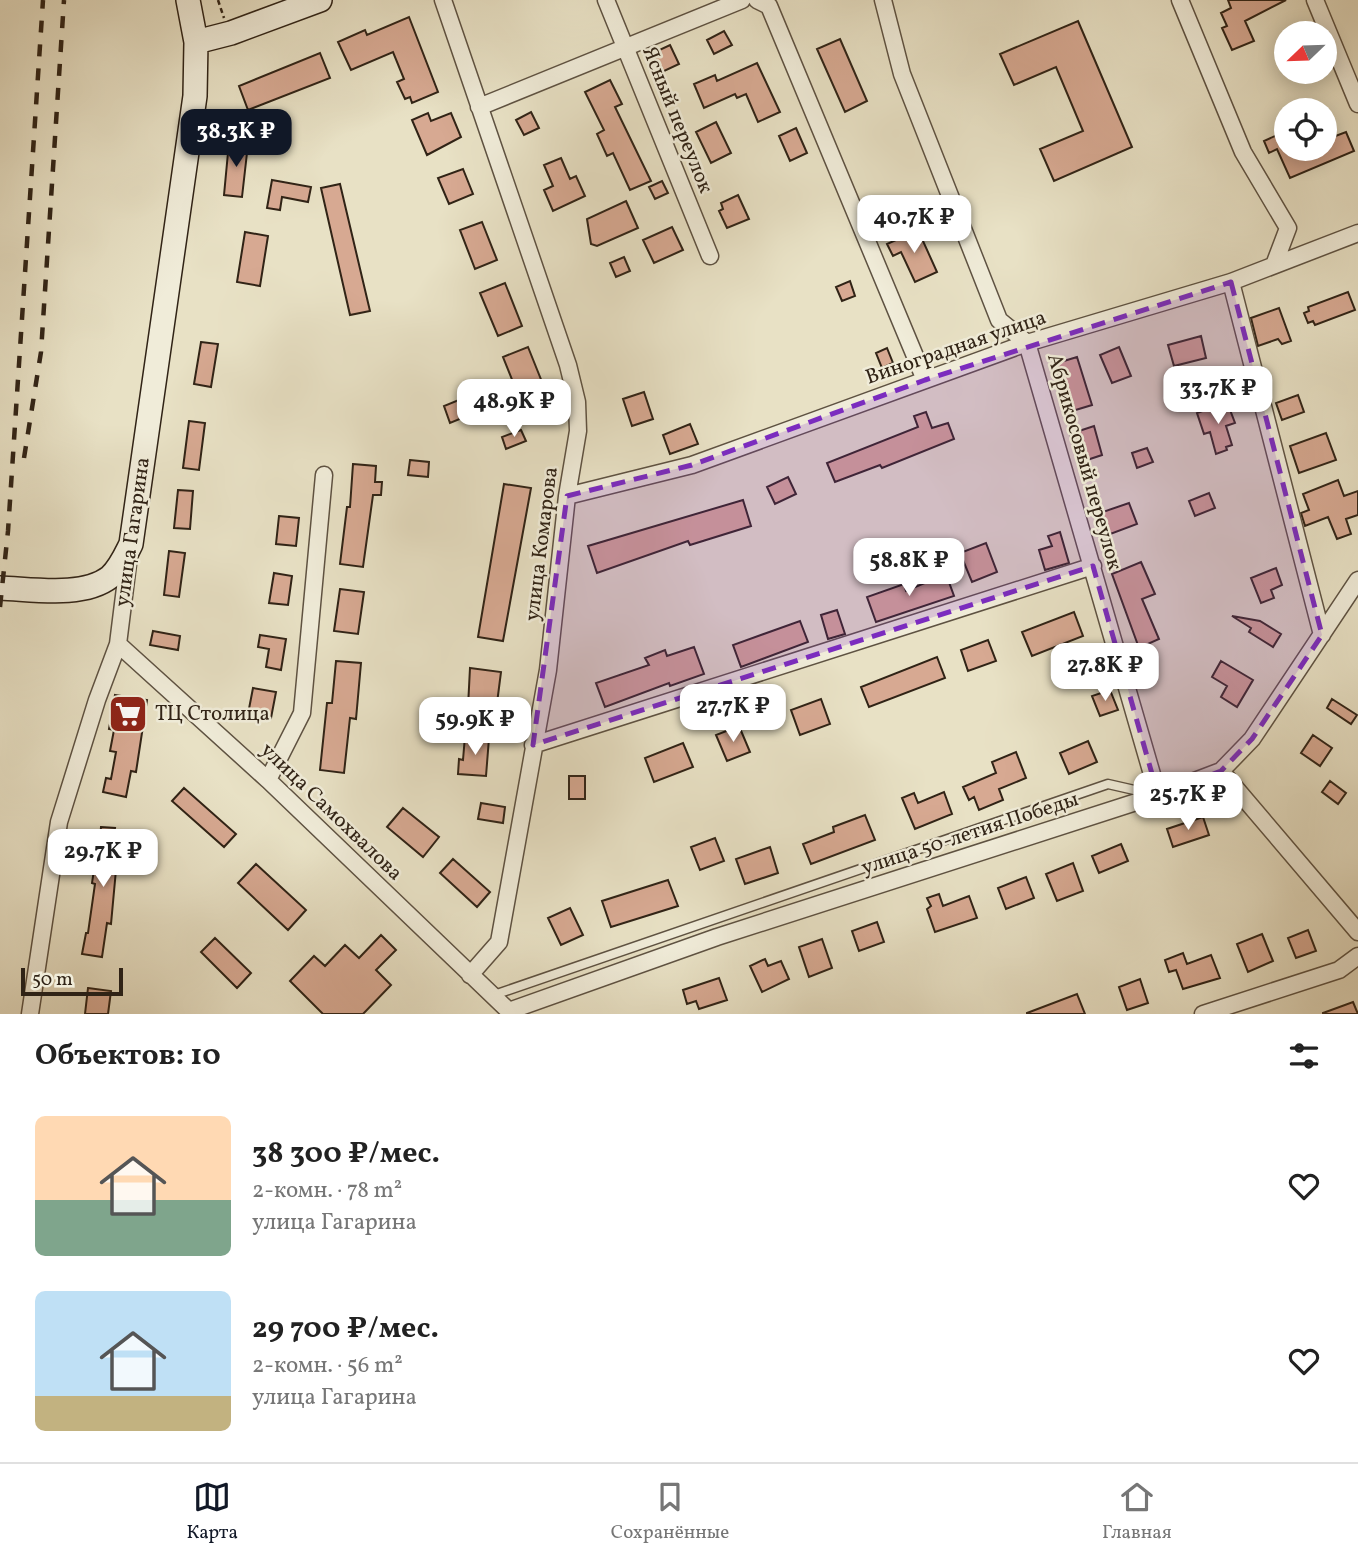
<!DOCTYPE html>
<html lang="ru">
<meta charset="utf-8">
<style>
:root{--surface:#fff;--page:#f2f2f2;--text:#222;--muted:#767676;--line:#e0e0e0;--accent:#111827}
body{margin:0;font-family:Vollkorn,serif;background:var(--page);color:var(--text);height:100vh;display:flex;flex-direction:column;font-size:26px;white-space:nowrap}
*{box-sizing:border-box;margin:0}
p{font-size:23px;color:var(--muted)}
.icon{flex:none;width:38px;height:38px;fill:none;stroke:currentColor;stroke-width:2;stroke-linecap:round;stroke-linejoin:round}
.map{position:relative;height:1014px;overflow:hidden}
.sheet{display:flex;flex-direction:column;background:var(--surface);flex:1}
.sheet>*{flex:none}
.needle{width:46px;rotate:247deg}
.fabs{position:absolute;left:1274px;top:21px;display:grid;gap:14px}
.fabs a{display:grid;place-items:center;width:63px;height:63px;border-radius:50%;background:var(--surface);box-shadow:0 4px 18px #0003;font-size:35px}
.scale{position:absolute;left:21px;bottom:18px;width:102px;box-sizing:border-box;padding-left:7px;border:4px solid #302316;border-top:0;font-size:19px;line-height:24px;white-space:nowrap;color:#302316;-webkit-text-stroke:5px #f0ecd9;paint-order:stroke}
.price{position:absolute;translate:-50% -60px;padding:0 16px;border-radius:14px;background:#fff;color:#222;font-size:23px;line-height:46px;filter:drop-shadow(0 2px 4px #0008)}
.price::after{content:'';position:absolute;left:50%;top:42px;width:21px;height:16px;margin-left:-10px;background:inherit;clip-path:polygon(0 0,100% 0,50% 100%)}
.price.on{background:var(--accent);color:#fff}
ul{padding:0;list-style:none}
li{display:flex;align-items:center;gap:21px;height:175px;padding:0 35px}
li span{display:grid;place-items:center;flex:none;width:196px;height:140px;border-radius:10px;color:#555}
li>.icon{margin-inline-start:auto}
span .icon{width:84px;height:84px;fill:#fffc;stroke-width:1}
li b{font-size:30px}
h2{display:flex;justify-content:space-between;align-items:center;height:84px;padding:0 35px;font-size:30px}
.dock{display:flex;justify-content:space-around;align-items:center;height:98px;border-top:2px solid var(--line);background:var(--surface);font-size:19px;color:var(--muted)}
.dock a{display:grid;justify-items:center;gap:4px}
.dock .on{color:var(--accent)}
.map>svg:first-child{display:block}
.building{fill:#d7a992;stroke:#302316;stroke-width:2}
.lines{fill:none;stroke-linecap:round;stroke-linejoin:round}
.lane-casing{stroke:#5e5242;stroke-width:11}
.street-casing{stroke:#5e5242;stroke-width:19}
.secondary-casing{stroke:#302316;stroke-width:26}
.path{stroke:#302316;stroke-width:2.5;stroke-dasharray:5 3.5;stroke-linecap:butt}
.lane{stroke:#f0ecd9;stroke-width:8}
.street{stroke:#f0ecd9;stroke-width:16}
.secondary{stroke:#f0ecd9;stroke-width:23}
.rail{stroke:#302316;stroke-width:4.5;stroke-dasharray:12 12;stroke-linecap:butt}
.marked{fill:#7b2cbf;fill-opacity:0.2;stroke:#7b2cbf;stroke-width:5;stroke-dasharray:14 9;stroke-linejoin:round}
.labels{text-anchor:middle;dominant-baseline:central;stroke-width:5;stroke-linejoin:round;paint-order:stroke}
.street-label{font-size:21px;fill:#302316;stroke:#f0ecd9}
.poi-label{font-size:21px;fill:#302316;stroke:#f0ecd9;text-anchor:start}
</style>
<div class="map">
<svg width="1358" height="1014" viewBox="0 0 1358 1014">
<rect width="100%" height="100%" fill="#e8e1c5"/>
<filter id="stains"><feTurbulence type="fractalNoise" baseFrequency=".00286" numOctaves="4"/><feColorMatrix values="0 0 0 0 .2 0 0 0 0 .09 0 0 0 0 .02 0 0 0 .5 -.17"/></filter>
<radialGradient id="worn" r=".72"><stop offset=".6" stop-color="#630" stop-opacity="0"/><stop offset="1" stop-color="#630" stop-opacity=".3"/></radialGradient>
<path class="building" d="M1228,0H1286L1245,21L1254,41L1232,50L1222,28L1227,26L1221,13L1231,8Z
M409,17L438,92L412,103L410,97L405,99L397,82L404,79L393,52L351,70L338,42L365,30L367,35Z
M1078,21L1132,147L1054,181L1040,149L1083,131L1056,67L1014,85L1000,54Z
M724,31L732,45L714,54L707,40Z
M840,39L867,101L845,112L817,49Z
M670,45L679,64L662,72L653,53Z
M320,53L330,78L248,110L239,86Z
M757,63L780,112L758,122L746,94L737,98L735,94L704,108L694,84L715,75L717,81Z
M610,80L622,104L615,107L651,181L630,190L613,153L607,156L597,134L604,130L585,92Z
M531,112L539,128L524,135L516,120Z
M428,113L431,121L451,113L461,137L427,155L412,120Z
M716,122L731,153L711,163L696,132Z
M796,128L807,153L790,161L779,136Z
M1286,131V149H1325V140L1346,132L1354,151L1290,178L1277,149L1269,153L1264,141Z
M229,142L248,144L242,197L224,195Z
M561,158L570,179L576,176L585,196L553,211L544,190L553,186L544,165Z
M463,169L473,194L449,204L438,178Z
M272,180L311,187L308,202L282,197L280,210L267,208Z
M662,181L668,193L655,199L649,187Z
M340,184L370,311L350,315L321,188Z
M738,195L749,219L727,228L719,211L723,209L721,203Z
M626,201L638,228L597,246L591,244L587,219Z
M482,222L497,260L475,269L460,230Z
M672,227L683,250L654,263L643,240Z
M918,230L937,272L915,282L901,252L893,256L887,244Z
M245,232L268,236L260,286L237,282Z
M624,257L630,271L616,277L610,263Z
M850,281L855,296L842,301L836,287Z
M505,283L522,326L498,336L480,293Z
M1348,292L1355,310L1315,325L1313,321L1308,323L1304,313L1309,311L1308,307Z
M1279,308L1291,341L1282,344L1278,339L1258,346L1251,318Z
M1201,336L1206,358L1174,366L1168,345Z
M201,342L218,344L211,387L194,384Z
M528,347L542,382L517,392L503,357Z
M1119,347L1131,376L1112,383L1100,355Z
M887,348L893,363L882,368L876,353Z
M1077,357L1092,405L1069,412L1054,364Z
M644,392L653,419L632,426L623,399Z
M1298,395L1304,412L1282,420L1276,403Z
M466,397L472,414L450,423L444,406Z
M1227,402L1235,423L1226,426L1232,445L1226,447L1227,450L1216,454L1210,432L1204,434L1197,413Z
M926,412L932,428L948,423L954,439L882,468L880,465L835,482L827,463L918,427L914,416Z
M189,421L205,423L199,470L183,468Z
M690,424L698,444L670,454L663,435Z
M1094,426L1102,455L1078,463L1070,434Z
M521,430L526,441L506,449L502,437Z
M1326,433L1336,460L1299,473L1290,446Z
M1147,448L1153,462L1137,468L1132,453Z
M410,460L429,462L428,477L408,475Z
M353,464L376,466L375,482H382L381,495H373L363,567L340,564L347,507H350Z
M788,477L796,494L775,504L767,487Z
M1338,480L1344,496L1358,491V515L1346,519L1351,534L1337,539L1328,517L1305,526L1301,513L1309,510L1303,494Z
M504,484L531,488L503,641L478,637Z
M178,490L193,491L190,529L174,528Z
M1209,493L1215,508L1195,516L1189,501Z
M743,500L751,526L690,545L688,541L597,573L588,546Z
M1129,503L1137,524L1105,536L1097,514Z
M279,516L299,518L296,546L276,544Z
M1060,532L1069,563L1045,570L1039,550L1052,546L1048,536Z
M986,543L997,572L972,582L960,553Z
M169,551L185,553L179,597L164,595Z
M1141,562L1155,594L1142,599L1159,639L1139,648L1112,574Z
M1276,568L1282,585L1271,590L1274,598L1261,603L1251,578Z
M274,573L292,576L288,605L269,603Z
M946,574L954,596L876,622L867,597L904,584L906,591Z
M340,589L364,592L358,634L334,631Z
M837,610L845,634L828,639L821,615Z
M1074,612L1083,636L1032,656L1022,632Z
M1232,616L1260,621L1281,634L1273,647L1249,632L1251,628Z
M800,621L808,642L741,667L733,645Z
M153,631L180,636L178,650L150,645Z
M260,635L286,639L281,670L266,667L269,649L258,647Z
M988,640L996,661L968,671L961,650Z
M694,647L704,674L670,686L669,683L605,707L596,683L649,665L645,658L665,650L667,656Z
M937,657L945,678L869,707L861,687Z
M336,661L361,663L356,719L350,718L344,773L320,770L327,703H332Z
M1221,661L1253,680L1237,707L1221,697L1227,686L1212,677Z
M470,668L501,672L496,711L468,707Z
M253,688L276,692L271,718L248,714Z
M1110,690L1118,710L1100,716L1092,696Z
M115,695L147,700L136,772L131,771L126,797L103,792L106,778L111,779L116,752L110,751L114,730L109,729Z
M821,699L830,724L800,735L791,710Z
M1332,699L1357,715L1351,724L1327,708Z
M739,726L750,752L727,761L716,735Z
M1313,735L1332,748L1320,766L1301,753Z
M465,736L489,738L486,776L458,774L459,759L463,760Z
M1088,741L1097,762L1069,774L1060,753Z
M683,743L693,767L654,782L645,758Z
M1016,752L1026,778L999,789L1003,800L979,810L974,797L969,800L963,787L996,773L992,762Z
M569,776H585V799H569Z
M1330,781L1346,793L1338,804L1322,792Z
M184,788L236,834L224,847L172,801Z
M944,792L952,814L915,829L902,798L914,793L918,803Z
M481,803L505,807L503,823L478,819Z
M403,808L439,837L423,857L387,827Z
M865,815L875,840L811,864L803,844L834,832L833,827Z
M1203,817L1209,835L1173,847L1167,829Z
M101,827L115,828L114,834L128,835L127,848H118L111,924L107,923L102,957L82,954L86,933H88L95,884L92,883L95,863L90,862L91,852L99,853Z
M715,838L724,861L700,870L691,847Z
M1121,844L1128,861L1099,873L1092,856Z
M770,847L778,873L745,884L736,859Z
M453,859L490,892L477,907L440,873Z
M1073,863L1083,891L1057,901L1046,874Z
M256,864L306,910L288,930L238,883Z
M1026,877L1034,898L1006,909L998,888Z
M668,880L678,906L611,927L602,901Z
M939,894L943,906L969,896L977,918L935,932L927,909L931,906L927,898Z
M570,908L583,935L561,945L548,918Z
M877,922L884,942L859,951L852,931Z
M1308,930L1316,951L1296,958L1288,938Z
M1262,934L1273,961L1248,972L1237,944Z
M381,935L396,950L376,970L391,985L363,1014H323L290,981L314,956L325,966L345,945L359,958Z
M215,938L251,973L237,988L201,952Z
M822,939L832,968L809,977L799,947Z
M1183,953L1187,964L1211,955L1220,978L1183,989L1176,970L1169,972L1165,960Z
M765,959L768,966L781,961L789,979L762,992L750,966Z
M719,978L727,1000L699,1009L696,1001L687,1004L683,990Z
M1140,979L1148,1003L1127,1010L1119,987Z
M88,988L111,991L108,1014H85Z
M1077,994L1085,1014H1027V1013Z
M1353,1002L1358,1014H1323V1013Z"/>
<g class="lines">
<g class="lane-casing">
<path id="lane" d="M494,995L1108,784L1152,794"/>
</g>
<g class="street-casing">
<path id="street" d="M443,0L568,365L577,402L578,431L567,496L548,670L499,942L470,975
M606,0L710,256
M757,0L769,6L925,380
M883,0L902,74L999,320L1027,343L1158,795
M1180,0L1243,152L1288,228L1274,265
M1315,0L1358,104
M479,107L742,0
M1231,282L1322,635
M567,496L692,465L1027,343L1231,282L1358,233
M118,644L268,780L512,1014
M533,745L1093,566
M1221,771L1358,932
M268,780L302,713L324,475
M509,1011L717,937L1158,795L1221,771L1252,739L1358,580
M30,1014L59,822L97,700L118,644L129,556
M1203,1014L1339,970L1358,956"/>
</g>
<g class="secondary-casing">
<path id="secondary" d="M196,42L231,33L320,0
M0,588C32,589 83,598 110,577C120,568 125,556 131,544L195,96L196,42L188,0"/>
</g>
<path class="path" d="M218,0L224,18"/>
<use href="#lane" class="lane"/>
<use href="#street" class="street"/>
<use href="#secondary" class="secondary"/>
<path class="rail" d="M24,458L41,352L64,0
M0,607L8,531L43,0"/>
</g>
<path class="marked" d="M1231,282L1322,635L1252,739L1221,771L1158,795L1093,566L533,745L567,496L692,465L925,380Z"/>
<defs>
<g id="supermarket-square" transform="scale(2.0125)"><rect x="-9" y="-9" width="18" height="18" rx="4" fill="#8f2418" stroke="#f0ecd9"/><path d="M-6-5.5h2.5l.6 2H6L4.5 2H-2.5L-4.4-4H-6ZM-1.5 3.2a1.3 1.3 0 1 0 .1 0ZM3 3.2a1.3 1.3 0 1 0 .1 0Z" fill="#fff"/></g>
</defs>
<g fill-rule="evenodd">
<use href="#supermarket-square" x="128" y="714"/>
</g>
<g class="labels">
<g class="street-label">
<text transform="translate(677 120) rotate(68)">Ясный переулок</text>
<text transform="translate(956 348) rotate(-19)">Виноградная улица</text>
<text transform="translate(1084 462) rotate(74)">Абрикосовый переулок</text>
<text transform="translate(133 532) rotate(-82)">улица Гагарина</text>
<text transform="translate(542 544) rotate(-83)">улица Комарова</text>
<text transform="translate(331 812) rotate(44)">улица Самохвалова</text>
<text transform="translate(970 834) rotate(-18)">улица 50-летия Победы</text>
</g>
<g class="poi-label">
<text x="155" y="714">ТЦ Столица</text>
</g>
</g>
<rect width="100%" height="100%" filter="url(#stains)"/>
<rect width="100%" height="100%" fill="url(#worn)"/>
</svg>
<div class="fabs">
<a><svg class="needle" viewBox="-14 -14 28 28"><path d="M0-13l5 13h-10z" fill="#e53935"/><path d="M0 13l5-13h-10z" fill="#767676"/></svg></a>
<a><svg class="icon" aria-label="locate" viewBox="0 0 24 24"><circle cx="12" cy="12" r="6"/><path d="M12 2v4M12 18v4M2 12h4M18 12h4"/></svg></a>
</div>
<div class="scale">50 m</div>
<b class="price on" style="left:236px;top:169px">38.3K ₽</b>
<b class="price" style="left:914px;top:255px">40.7K ₽</b>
<b class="price" style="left:1218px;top:426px">33.7K ₽</b>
<b class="price" style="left:514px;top:439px">48.9K ₽</b>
<b class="price" style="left:909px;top:598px">58.8K ₽</b>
<b class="price" style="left:1105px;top:703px">27.8K ₽</b>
<b class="price" style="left:733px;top:744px">27.7K ₽</b>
<b class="price" style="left:475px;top:757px">59.9K ₽</b>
<b class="price" style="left:1188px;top:832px">25.7K ₽</b>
<b class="price" style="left:103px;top:889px">29.7K ₽</b>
</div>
<section class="sheet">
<h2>Объектов: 10<svg class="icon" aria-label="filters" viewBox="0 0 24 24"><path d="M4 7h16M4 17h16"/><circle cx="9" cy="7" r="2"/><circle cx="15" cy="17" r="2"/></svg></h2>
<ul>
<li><span style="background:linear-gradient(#ffd9b3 60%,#7fa58c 0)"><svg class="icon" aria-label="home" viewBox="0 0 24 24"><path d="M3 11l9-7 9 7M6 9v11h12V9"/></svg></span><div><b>38 300 ₽/мес.</b><p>2-комн. · 78 m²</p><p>улица Гагарина</p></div><svg class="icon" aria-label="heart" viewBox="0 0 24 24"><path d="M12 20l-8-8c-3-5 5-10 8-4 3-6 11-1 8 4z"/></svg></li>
<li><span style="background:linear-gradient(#bfe0f5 75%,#c2b280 0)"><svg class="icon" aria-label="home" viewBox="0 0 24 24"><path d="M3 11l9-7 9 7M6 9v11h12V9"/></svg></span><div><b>29 700 ₽/мес.</b><p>2-комн. · 56 m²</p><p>улица Гагарина</p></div><svg class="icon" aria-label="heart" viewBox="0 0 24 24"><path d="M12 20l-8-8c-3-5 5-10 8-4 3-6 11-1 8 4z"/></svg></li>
</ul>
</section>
<nav class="dock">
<a class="on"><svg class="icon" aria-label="map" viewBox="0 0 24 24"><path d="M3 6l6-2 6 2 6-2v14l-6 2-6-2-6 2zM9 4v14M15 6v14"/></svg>Карта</a>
<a><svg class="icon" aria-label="saved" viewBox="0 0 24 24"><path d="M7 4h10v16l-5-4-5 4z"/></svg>Сохранённые</a>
<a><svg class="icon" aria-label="home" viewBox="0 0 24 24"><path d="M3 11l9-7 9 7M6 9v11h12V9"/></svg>Главная</a>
</nav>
